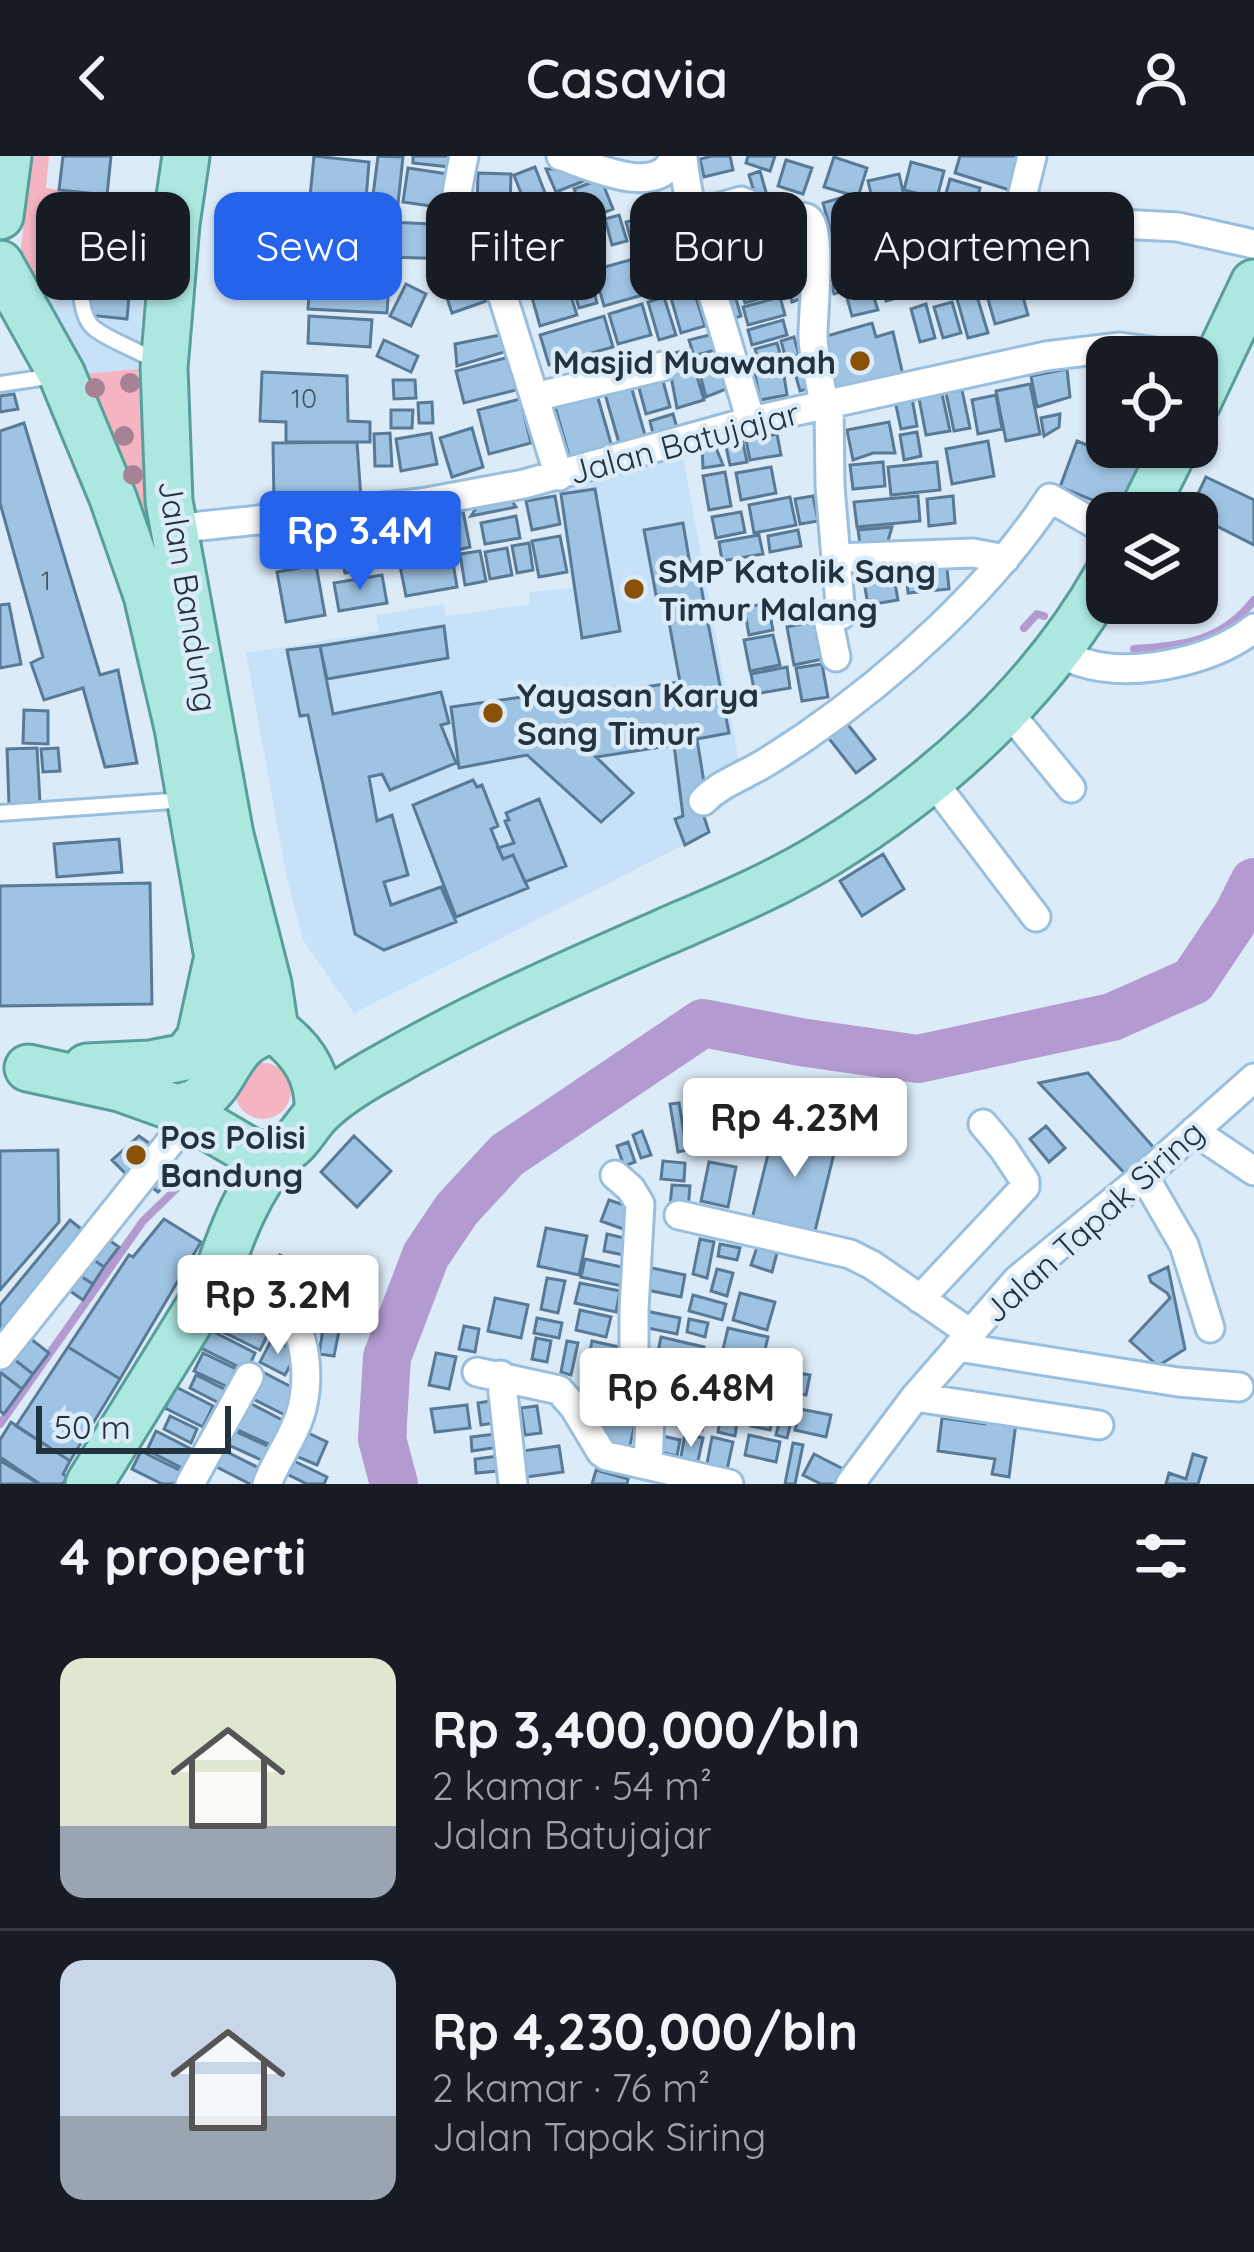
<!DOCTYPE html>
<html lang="id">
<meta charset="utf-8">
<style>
:root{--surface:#171b24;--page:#20242c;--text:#f1f3f6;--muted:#9ea1a6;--line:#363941;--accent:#2563eb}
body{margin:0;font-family:Quicksand,sans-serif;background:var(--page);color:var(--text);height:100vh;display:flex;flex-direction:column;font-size:45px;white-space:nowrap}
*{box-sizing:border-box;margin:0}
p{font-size:39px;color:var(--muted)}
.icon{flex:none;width:66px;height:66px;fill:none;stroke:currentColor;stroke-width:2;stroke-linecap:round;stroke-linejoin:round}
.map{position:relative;height:1328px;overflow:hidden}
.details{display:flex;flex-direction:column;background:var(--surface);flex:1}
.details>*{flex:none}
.banner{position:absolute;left:36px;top:36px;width:1182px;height:108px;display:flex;gap:24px}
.tools{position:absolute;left:1086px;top:180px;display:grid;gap:24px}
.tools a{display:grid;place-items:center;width:132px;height:132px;border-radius:24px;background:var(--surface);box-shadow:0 3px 9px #0004;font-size:60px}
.scale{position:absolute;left:36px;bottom:30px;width:195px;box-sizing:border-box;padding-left:12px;border:6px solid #23323f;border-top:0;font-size:33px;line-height:42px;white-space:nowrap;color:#23323f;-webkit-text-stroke:9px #dcebf8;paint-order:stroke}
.price{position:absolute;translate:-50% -102px;padding:0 27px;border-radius:12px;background:#fff;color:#222;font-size:39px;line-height:78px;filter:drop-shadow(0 3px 6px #0008)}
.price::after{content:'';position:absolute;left:50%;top:72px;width:36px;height:27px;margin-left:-18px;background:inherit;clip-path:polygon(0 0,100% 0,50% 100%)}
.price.selected{background:var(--accent);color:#fff}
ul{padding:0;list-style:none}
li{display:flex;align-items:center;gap:36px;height:300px;padding:0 60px}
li+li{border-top:3px solid var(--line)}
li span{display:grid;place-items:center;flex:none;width:336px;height:240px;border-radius:24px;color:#555}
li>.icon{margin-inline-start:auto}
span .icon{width:144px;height:144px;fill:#fffc;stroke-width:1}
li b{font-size:51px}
h2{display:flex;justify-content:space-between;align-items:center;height:144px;padding:0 60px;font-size:51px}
.pill{padding:0 42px;border-radius:24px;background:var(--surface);box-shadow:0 3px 9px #0004;font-size:42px;line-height:108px}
.pill.selected{background:var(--accent);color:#fff}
header{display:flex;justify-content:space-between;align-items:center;height:156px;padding:0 60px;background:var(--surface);font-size:54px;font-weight:600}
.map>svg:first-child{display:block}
.built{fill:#c7e1f8}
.green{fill:#f4b4c2}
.water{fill:#b39ad1}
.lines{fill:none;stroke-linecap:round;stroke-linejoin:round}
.stream{stroke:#b39ad1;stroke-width:8}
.river{stroke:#b39ad1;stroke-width:48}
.building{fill:#9fc3e3;stroke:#587a97;stroke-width:3}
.service-casing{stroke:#9abfde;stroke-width:20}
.minor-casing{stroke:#9abfde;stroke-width:33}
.primary-casing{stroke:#589f9b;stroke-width:51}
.service{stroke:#fff;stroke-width:14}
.minor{stroke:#fff;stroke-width:27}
.primary{stroke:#ace8e0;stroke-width:45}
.tree{fill:#a78294}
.poi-dot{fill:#895105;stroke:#dcebf8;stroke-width:4.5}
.labels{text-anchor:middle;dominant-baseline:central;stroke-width:9;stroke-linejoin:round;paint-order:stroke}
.number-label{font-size:27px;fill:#425668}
.poi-label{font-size:33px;font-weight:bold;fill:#23323f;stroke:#dcebf8;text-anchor:start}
.street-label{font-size:33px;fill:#23323f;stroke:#dcebf8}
</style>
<header><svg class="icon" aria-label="back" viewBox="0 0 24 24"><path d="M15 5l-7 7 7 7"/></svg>Casavia<svg class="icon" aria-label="person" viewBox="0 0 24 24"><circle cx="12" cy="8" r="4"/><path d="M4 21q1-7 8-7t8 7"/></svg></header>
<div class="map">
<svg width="1254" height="1328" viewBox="0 0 1254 1328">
<rect width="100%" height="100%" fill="#dcebf8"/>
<path class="built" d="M59,34L150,43L138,213L83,219L44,141Z
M682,295L741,617L699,645L709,676L354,857L303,784L287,723L246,497L379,476L376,459L443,448L446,460L530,448L529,436L572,432L558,333Z"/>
<path class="green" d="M31,0H49L46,32L59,34L44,141L83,218L138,213L146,359L140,361L23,110L21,92Z
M235 935a28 28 0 1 1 56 0a28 28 0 1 1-56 0Z"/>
<path class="water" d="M375,1235L401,1239L407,1242L406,1309L410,1328H381L370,1275Z"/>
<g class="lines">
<path class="stream" d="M1024,472L1037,458L1044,460
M1134,493C1183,490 1223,485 1254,444
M0,1268L143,1065L176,1033"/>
<path class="river" d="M394,1328L382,1283L387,1201L426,1099L457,1053L507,999L703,867L800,886L918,903L1112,861L1193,825L1238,758L1254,726"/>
</g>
<path class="building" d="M63,0H111L107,39L59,34Z
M314,0L369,6L365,56L309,51Z
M378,0L403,1L397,57L371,55Z
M413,0H452L450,11L413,7Z
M712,0H730L733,14L704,21L700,3Z
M748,0H775L770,15L746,7Z
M960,0H1027L1016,36L955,17Z
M834,1L867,12L858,41L824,31Z
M786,4L812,12L803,38L778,30Z
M911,6L944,15L937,42L904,34Z
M535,11L545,37L524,45L514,19Z
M408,12L455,19L451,53L403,46Z
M546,13H580L594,21L556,36Z
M760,15L768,43L757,46L749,19Z
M478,17L511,18L510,52L477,51Z
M899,18L911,70L880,77L868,25Z
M601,23L613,53L586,64L574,33Z
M950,23L980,32L975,50L945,41Z
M570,39L580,63L567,68L557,44Z
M685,42L690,61L664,75L657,49Z
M840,42L848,72L831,76L823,47Z
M549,43L560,72L528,84L517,54Z
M863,46L869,66L854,70L848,50Z
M946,46L948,65L916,67L914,48Z
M752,56L766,102L733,112L720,66Z
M308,59L351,61L349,113L306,112Z
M619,59L627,85L612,89L605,63Z
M651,59L661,91L635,99L626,66Z
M389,66L454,69L452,103L388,101Z
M597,69L604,93L530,114L523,90Z
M858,72L866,100L833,109L825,81Z
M909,76L912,104L881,115L873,86Z
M96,80L134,83L127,163L88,159Z
M1013,84L1019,105L981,116L975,95Z
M692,85L701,114L666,126L657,95Z
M811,86L810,101L786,110L781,95Z
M970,102L978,129L961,134L953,106Z
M633,103L643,139L604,150L594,114Z
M873,104L879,125L834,138L828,117Z
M770,105L774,118L742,127L738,114Z
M572,106L576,120L548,128L544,114Z
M809,109L811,139L792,146L783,116Z
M915,109L923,134L886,145L879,119Z
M947,109L954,133L932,139L924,116Z
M478,111L489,144L452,157L441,124Z
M1015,112L1028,159L995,168L982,122Z
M728,116L741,160L729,164L717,119Z
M778,120L783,136L745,147L740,131Z
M310,121L389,126L387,157L308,153Z
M590,122L597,147L579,152L572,127Z
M406,128L426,138L411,170L390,160Z
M567,128L577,159L540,170L531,138Z
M692,129L705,170L681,177L669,135Z
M872,136L878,154L852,160L847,142Z
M976,137L988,177L968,182L957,143Z
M664,141L676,179L659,184L648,146Z
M780,141L785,159L748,169L743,151Z
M952,146L961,177L943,182L934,151Z
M642,148L651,179L618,188L609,158Z
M926,148L935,182L920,186L911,153Z
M309,160L372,164L370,191L308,187Z
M604,160L613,191L549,209L540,179Z
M783,164L787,179L752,189L748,174Z
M872,167L876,181L893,176L905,228L827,246L816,183Z
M721,176L725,191L694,200L689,184Z
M510,177L514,193L457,210L455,188Z
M794,181L799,199L786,203L781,185Z
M384,184L418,200L411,216L377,200Z
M777,187L782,204L760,210L755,193Z
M689,193L704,244L677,252L667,199Z
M513,200L528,231L464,247L456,215Z
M730,203L739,228L706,241L698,211Z
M814,204L821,229L800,235L793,210Z
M783,213L787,239L760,244L755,218Z
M1067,213L1070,241L1037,251L1031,220Z
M660,214L670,251L646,258L636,221Z
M262,216L347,220L348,265L370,266V286H286V266L260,265Z
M393,224H415L416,242L394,243Z
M1030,228L1040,278L1006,285L996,235Z
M631,230L647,286L621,294L605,238Z
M941,233L950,275L926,279L918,237Z
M962,234L970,272L954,275L946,237Z
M596,235L612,291L570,303L554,247Z
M14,238L18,253L0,256V240Z
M996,239L1002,273L978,278L972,244Z
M912,242L917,270L901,273L895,245Z
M520,243L531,287L489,298L478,254Z
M432,246L433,267H419L418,247Z
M391,254H413L412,272H391Z
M673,258L678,275L654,282L650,265Z
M1060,258L1059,271L1044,280L1041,262Z
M889,266L895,297H873L853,304L847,274Z
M24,267L100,519L118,514L137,607L105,611L83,532L44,544L31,507L43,501L0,347V275Z
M472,272L483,311L452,321L440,282Z
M917,276L921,300L904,304L900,279Z
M390,277L392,310H375L374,278Z
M431,277L437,308L401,315L396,283Z
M777,278L781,299L750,304L746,284Z
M742,282L747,306L730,309L725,286Z
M988,285L994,320L952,328L946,293Z
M1077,285L1140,310L1122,356L1060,331Z
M357,286L361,343L274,349L273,287Z
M702,292H716L723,309L703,312Z
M883,306L885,330L853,333L850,309Z
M937,306L940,334L891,339L888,311Z
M771,311L776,337L741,344L736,317Z
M725,316L731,350L709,354L703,320Z
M1206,321L1254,344V389L1197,360V357L1189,356Z
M595,333L620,475L582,482L561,338Z
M555,340L560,368L532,374L526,345Z
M813,340L818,365L800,368L795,343Z
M918,340L920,365L857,371L854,346Z
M953,340L955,367L929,370L927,343Z
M509,341L516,351L471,360L479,348Z
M790,341L796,369L754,377L749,349Z
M463,355L470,391L453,395L446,358Z
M439,356L447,394L393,404L386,366Z
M741,356L745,376L716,382L712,361Z
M373,357L381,376L326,387L327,364Z
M516,360L520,382L485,388L481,367Z
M304,365L315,392L267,397L268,368Z
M683,367L692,420H699L729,577L697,583L706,639L699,645L709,676L685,689L675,663L683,660L674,589L596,601L633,637L601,666L527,599L459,612L451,551L572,534L573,541L680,526L664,439H656L644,374Z
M892,371L887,388L861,394L858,374Z
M798,374L801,390L770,396L768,380Z
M759,379L763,398L722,405L719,386Z
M560,380L567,416L539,421L532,385Z
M378,385L383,410L345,417L340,392Z
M529,387L533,414L517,417L512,390Z
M507,392L512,419L490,423L485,396Z
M480,395L486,425L465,429L460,398Z
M452,401L457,431L406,440L400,410Z
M946,402L949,433L908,437L905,406Z
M316,409L325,459L286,466L277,416Z
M382,419L387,447L339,455L334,427Z
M894,421L898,444L868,449L864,426Z
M768,447L773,474L749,479L744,452Z
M9,448L21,508L0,512V449Z
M816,465L823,503L794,509L787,471Z
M444,470L448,502L327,523L320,490Z
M773,479L780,509L750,515L744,484Z
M320,490L333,558L441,536L449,567L441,569L456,607L390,634L382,618L369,621L377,665L392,659L408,719L384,726L391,749L441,731L456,766L384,794L355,778L308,559L300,560L287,494Z
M822,508L828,541L802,545L796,512Z
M787,511L790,532L755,538L751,518Z
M24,554L48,555V588L23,587Z
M838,556L875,603L856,617L820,571Z
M37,592L40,647L9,648L7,593Z
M58,592L60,615L43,616L41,593Z
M473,624L477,631L482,629L498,670L491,673L503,703L513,699L528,732L456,761L413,649Z
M539,643L566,710L525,726L513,699L503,703L498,692L514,687L505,665L509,664L506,657Z
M119,683L122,716L57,721L54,688Z
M883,698L904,733L862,760L840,725Z
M150,727L152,848L0,850V730Z
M1088,917L1162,1001L1132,1025L1039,927Z
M698,937L714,943L703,975L687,969Z
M679,947L687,994L678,996L670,948Z
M775,970L837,985L814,1079L752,1063Z
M1046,970L1065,992L1049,1006L1030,983Z
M642,975L651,999L641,1002L633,979Z
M139,980L159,994L134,1026L112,1004Z
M354,980L391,1015L357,1051L321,1016Z
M628,986L635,1006L624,1010L617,990Z
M58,994L59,1066L0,1134V995Z
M163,1002L179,1016L158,1036L145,1026Z
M663,1005L685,1007L684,1025L661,1023Z
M709,1006L736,1011L728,1051L701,1045Z
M672,1029L690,1030L688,1053L670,1051Z
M609,1044L633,1052L626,1074L601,1065Z
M164,1063L201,1086L120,1223L68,1191L129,1099L133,1101Z
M70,1064L90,1080L0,1193V1149Z
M546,1072L587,1080L579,1119L538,1110Z
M99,1077L119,1091L104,1111L84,1097Z
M607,1078L632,1084L629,1100L604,1095Z
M700,1083L714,1086L707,1122L693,1118Z
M720,1088L740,1092L737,1104L718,1100Z
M757,1091L777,1097L772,1116L751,1109Z
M84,1097L104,1111L93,1128L71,1114Z
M280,1099L338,1125L327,1150L269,1123Z
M585,1103L626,1112L622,1130L581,1121Z
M1168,1111L1185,1193L1158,1210L1130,1185L1170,1142L1167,1137L1151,1126L1149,1120Z
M652,1112L685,1119L681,1141L647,1134Z
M717,1113L733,1117L727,1140L711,1135Z
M71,1114L93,1128L83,1144L60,1128Z
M547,1122L565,1125L558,1157L541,1153Z
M580,1127L620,1135L616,1156L575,1147Z
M740,1137L775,1146L767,1174L733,1164Z
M693,1139L726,1148L722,1164L689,1155Z
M495,1142L528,1149L521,1182L488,1175Z
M243,1144L289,1169L283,1180L237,1155Z
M226,1154L269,1176L260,1194L217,1173Z
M580,1154L611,1161L606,1181L576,1174Z
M646,1155L680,1162L677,1178L643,1171Z
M537,1162L562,1167L559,1182L534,1177Z
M689,1163L708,1167L705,1181L687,1176Z
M324,1167L340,1170L334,1200L319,1198Z
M464,1170L479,1173L475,1196L459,1193Z
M728,1172L768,1181L761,1211L721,1202Z
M210,1174L255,1197L247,1215L201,1192Z
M22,1176L49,1197L33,1218L6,1197Z
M661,1181L704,1191L696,1230L653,1220Z
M536,1182L551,1185L547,1206L532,1203Z
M272,1183L297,1196L285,1219L260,1206Z
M567,1185L578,1187L571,1219L561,1216Z
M592,1185L619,1191L614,1216L587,1210Z
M68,1191L120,1223L70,1305L16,1270Z
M6,1197L33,1218L22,1233L0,1216V1205Z
M203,1197L236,1213L228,1231L194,1215Z
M436,1197L456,1201L449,1233L429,1229Z
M728,1211L757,1217L754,1232L725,1226Z
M257,1213L299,1235L287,1260L245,1239Z
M775,1213L810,1219L806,1239L772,1233Z
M0,1216L22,1233L4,1258L0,1255Z
M196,1219L228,1235L221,1248L190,1232Z
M582,1219L597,1222L590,1257L580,1250Z
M613,1219L638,1226L635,1252L607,1246Z
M718,1230L741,1235L737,1254L714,1249Z
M176,1231L213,1250L203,1271L165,1252Z
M676,1235L708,1242L702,1274L669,1267Z
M240,1242L286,1266L277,1292L227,1269Z
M503,1243L506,1265L481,1269L478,1247Z
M756,1245L775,1249L770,1274L751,1270Z
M467,1249L470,1272L435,1276L431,1253Z
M537,1250L541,1277L525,1279L521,1252Z
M783,1251L794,1254L787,1282L776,1279Z
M800,1253L831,1259L826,1281L795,1274Z
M170,1260L197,1273L191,1287L164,1273Z
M604,1262L635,1268L629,1293L599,1287Z
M942,1262L985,1268L989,1263L1016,1267L1009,1321L992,1318L995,1303L938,1295Z
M720,1263L737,1266L735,1280L718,1276Z
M11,1266L70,1305L63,1318L67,1321L63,1328H40L0,1301V1284Z
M228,1272L274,1293L268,1307L222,1286Z
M302,1274L327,1286L317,1309L291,1298Z
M156,1275L193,1294L184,1313L147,1294Z
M504,1277L506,1290L472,1295L471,1281Z
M685,1278L703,1282L697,1309L680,1306Z
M658,1279L680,1284L677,1300L655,1295Z
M749,1279L780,1286L776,1306L745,1299Z
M712,1281L733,1286L725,1323L705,1318Z
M793,1287L803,1289L795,1328H785Z
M559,1290L563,1316L526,1321L522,1295Z
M219,1292L265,1315L259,1328H250L211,1308Z
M141,1295L181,1315L174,1328H162L132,1313Z
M814,1298L849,1316L843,1328H821L803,1319Z
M1193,1298L1206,1302L1198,1328H1166L1169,1317L1186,1323Z
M507,1299L509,1314L476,1317L475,1303Z
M0,1304L1,1305L39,1328H0Z
M294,1305L327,1321L324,1328H307L287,1318Z
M596,1314L628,1323L627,1328H592Z"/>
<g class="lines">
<g class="service-casing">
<path id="service" d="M156,206C137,193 114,187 95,173C72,156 83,95 90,70C113,58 146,65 171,68
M0,228L54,220
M0,657L186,644"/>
</g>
<g class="minor-casing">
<path id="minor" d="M464,0C460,20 448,71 461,88C472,101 488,106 497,122L559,320
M561,0C589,9 661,44 674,0
M683,0C684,24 692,45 692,69L751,265
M692,59L741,45L756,51L768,69C778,67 797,59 806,62C824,68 812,163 813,182C814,204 821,227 824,249
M1016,66L1032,0
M915,94L1016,66L1041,64L1178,71L1254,88
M535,241L664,210
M829,248L830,330L836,402L973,397L1005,403
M172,373L421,347L524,328L751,265L1046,200L1120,191L1192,201
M1057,497C1072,503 1086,509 1102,511C1149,518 1218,502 1254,472
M836,501L828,463L841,459L836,402
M1006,553L1071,632
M931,623L1036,761
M703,645C719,629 738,622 758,611C774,602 790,591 805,581C894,520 991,432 1050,342L1107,375
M1194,975L1254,1015
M615,1019L631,1033L640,1048L634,1153V1192L650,1262L648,1308
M1144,1020L1184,1089L1210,1172
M679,1059L850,1098L872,1109L970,1177
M216,1123C236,1132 266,1142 283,1155C308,1175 309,1224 302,1252C296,1278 277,1302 267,1328
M920,1143L1025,1031V1025L1003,992L983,968
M958,1191L1178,1226L1239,1231
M0,1199L191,960
M477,1216L559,1234L574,1251L601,1296L607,1300L729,1328
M501,1219L513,1328
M915,1241L1099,1269
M190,1328L249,1221
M850,1328L915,1241L1017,1124L1144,1020L1254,922"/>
</g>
<g class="primary-casing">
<path id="primary" d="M186,0L176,68L164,212L169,345L230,679L268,828L275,874
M0,60L8,0
M0,108L62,219L113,342L147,439L178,572L218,802L235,868L244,887
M1197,247L1254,127
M1142,357L1175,291
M87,911L150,908L186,901L200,882L216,809
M28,912L120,932L176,952L253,997C293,1002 295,983 317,958C334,940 362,923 384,911C473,860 568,818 662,777C717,753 774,730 826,698C937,630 1043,534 1107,420
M176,952C183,950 190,949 196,946C230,928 225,882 275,874C304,895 320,921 318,957
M89,1328L216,1123C231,1079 249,1030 281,996"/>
</g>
<use href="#service" class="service"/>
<use href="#minor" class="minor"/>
<use href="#primary" class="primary"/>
</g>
<g class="tree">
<circle cx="130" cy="227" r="10"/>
<circle cx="95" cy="232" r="10"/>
<circle cx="124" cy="280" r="10"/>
<circle cx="133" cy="319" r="10"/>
</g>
<g class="poi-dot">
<circle cx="860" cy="205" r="12"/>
<circle cx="634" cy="433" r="12"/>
<circle cx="493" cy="557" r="12"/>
<circle cx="136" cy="999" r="12"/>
</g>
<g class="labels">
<g class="number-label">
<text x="304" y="242">10</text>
<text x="46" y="424">1</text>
</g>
<g class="poi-label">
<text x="836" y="205" text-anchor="end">Masjid Muawanah</text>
<text x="658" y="414">SMP Katolik Sang<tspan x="658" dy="38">Timur Malang</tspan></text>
<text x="517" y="538">Yayasan Karya<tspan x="517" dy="38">Sang Timur</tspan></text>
<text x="160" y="980">Pos Polisi<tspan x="160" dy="38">Bandung</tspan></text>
</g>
<g class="street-label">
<text transform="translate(684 286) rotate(-15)">Jalan Batujajar</text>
<text transform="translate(189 440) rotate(81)">Jalan Bandung</text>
<text transform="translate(1093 1065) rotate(-42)">Jalan Tapak Siring</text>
</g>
</g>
</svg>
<div class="tools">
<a><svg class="icon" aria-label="locate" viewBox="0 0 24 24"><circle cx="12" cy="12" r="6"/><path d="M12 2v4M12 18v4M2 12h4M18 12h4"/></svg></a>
<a><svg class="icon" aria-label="layers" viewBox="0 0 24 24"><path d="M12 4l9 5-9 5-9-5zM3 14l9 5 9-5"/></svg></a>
</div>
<div class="scale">50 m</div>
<b class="price selected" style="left:360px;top:437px">Rp 3.4M</b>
<b class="price" style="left:795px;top:1024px">Rp 4.23M</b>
<b class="price" style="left:278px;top:1201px">Rp 3.2M</b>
<b class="price" style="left:691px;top:1294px">Rp 6.48M</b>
<div class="banner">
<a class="pill">Beli</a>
<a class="pill selected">Sewa</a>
<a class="pill">Filter</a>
<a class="pill">Baru</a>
<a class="pill">Apartemen</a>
</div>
</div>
<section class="details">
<h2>4 properti<svg class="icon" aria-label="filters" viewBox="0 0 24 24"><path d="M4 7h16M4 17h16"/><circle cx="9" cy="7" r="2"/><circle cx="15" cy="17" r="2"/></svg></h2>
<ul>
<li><span style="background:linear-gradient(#dfe7d0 70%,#9aa5b1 0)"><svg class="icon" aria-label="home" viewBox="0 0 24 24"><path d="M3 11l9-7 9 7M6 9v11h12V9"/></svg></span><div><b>Rp 3,400,000/bln</b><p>2 kamar · 54 m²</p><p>Jalan Batujajar</p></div></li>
<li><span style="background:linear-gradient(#c9d6e8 65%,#9aa5b1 0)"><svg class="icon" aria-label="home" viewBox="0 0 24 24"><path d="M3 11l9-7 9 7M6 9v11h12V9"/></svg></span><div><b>Rp 4,230,000/bln</b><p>2 kamar · 76 m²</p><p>Jalan Tapak Siring</p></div></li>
</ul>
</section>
